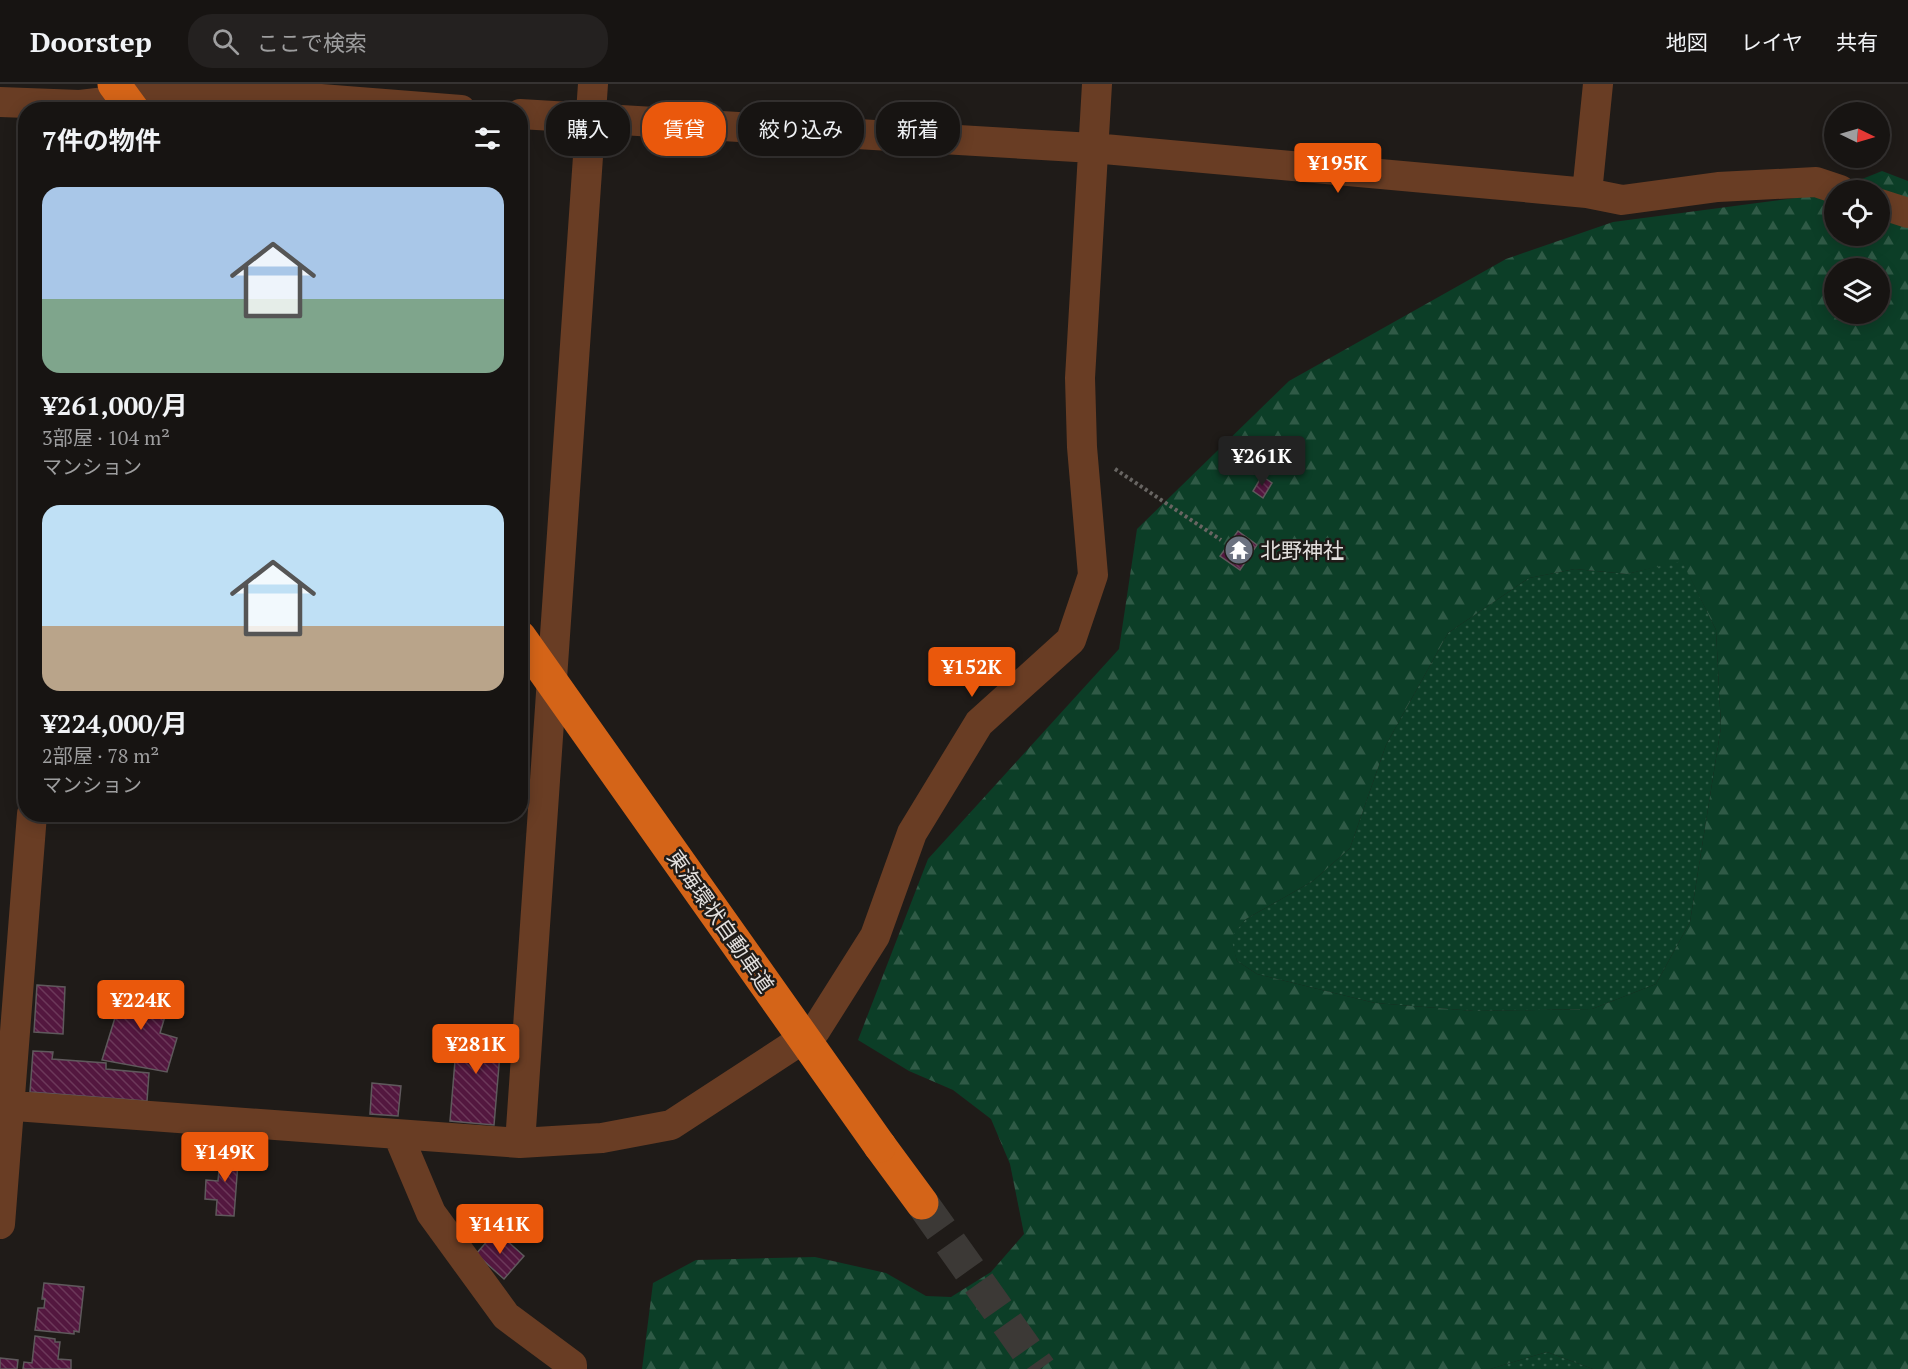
<!DOCTYPE html>
<html lang="ja">
<meta charset="utf-8">
<style>
:root{--surface:#171412;--page:#242120;--text:#f1f3f6;--muted:#9e9e9f;--line:#363332;--accent:#ea580c}
body{margin:0;font-family:"PT Serif","Noto Sans JP",serif;background:var(--page);color:var(--text);height:100vh;display:flex;flex-direction:column;font-size:22px;white-space:nowrap}
*{box-sizing:border-box;margin:0}
p{font-size:20px;color:var(--muted)}
.icon{flex:none;width:33px;height:33px;fill:none;stroke:currentColor;stroke-width:2;stroke-linecap:round;stroke-linejoin:round}
.map{position:relative;flex:1;overflow:hidden}
.sheet{position:absolute;left:18px;top:18px;width:510px;height:720px;display:flex;flex-direction:column;background:var(--surface);border-radius:24px;box-shadow:0 3px 15px #0003,0 0 0 2px var(--line)}
.sheet>*{flex:none}
.banner{position:absolute;left:546px;top:18px;width:570px;height:54px;display:flex;gap:12px}
.needle{width:39px;rotate:95deg}
.buttons{position:absolute;left:1824px;top:18px;display:grid;gap:12px}
.buttons a{display:grid;place-items:center;width:66px;height:66px;border-radius:50%;background:var(--surface);box-shadow:0 3px 15px #0003,0 0 0 2px var(--line);font-size:30px}
.price{position:absolute;translate:-50% -51px;padding:0 14px;border-radius:6px;background:var(--accent);color:#fff;font-size:20px;line-height:39px;filter:drop-shadow(0 2px 3px #0008)}
.price::after{content:'';position:absolute;left:50%;top:36px;width:18px;height:14px;margin-left:-9px;background:inherit;clip-path:polygon(0 0,100% 0,50% 100%)}
.price.selected{background:#222;color:#fff}
ul{padding:0;list-style:none}
li{display:grid;align-content:center;gap:12px;height:318px;padding:0 24px}
li span{display:grid;place-items:center;height:186px;border-radius:18px;color:#555}
li>.icon{margin-inline-start:auto}
span .icon{width:108px;height:108px;fill:#fffc;stroke-width:1}
li b{font-size:26px}
h2{display:flex;justify-content:space-between;align-items:center;height:72px;padding:0 24px;font-size:26px}
.tag{padding:0 21px;border-radius:24px;background:var(--surface);box-shadow:0 3px 15px #0003,0 0 0 2px var(--line);font-size:21px;line-height:54px}
.tag.selected{background:var(--accent);color:#fff}
header{display:flex;align-items:center;gap:36px;box-sizing:border-box;height:84px;padding:0 30px;background:var(--surface);border-bottom:2px solid var(--line)}
header strong{font-size:28px}
nav{display:flex;gap:33px;margin-inline-start:auto;font-size:21px}
.search{width:420px;height:54px;background:var(--page);display:flex;align-items:center;gap:15px;box-sizing:border-box;padding:0 21px;border-radius:24px;color:var(--muted);font-size:22px}
.map>svg:first-child{display:block}
.grass{fill:url(#grass-dots)}
.forest{fill:url(#forest-firs);fill-rule:evenodd}
.building{fill:url(#building-back-hatch);stroke:#5f595c;stroke-width:1.5}
.lines{fill:none;stroke-linecap:round;stroke-linejoin:round}
.highway-tunnel{stroke:#3c3936;stroke-width:33;stroke-dasharray:33 16;stroke-linecap:butt}
.path{stroke:#686562;stroke-width:4;stroke-dasharray:3 3;stroke-linecap:butt}
.minor{stroke:#693d24;stroke-width:30}
.highway{stroke:#d46418;stroke-width:33}
.highway-bridge{stroke:#d46418;stroke-width:33}
.labels{text-anchor:middle;dominant-baseline:central;stroke-width:5;stroke-linejoin:round;paint-order:stroke}
.poi-label{font-size:21px;fill:#e3e0de;stroke:#1f1b18;text-anchor:start}
.street-label{font-size:21px;fill:#e3e0de;stroke:#1f1b18}
</style>
<header>
<strong>Doorstep</strong>
<div class="search"><svg class="icon" aria-label="search" viewBox="0 0 24 24"><circle cx="10" cy="10" r="6"/><path d="M15 15l6 6"/></svg>ここで検索</div>
<nav><a>地図</a><a>レイヤ</a><a>共有</a></nav>
</header>
<div class="map">
<svg width="1908" height="1285" viewBox="0 0 1908 1285">
<defs>
<pattern id="grass-dots" width="8" height="8" patternUnits="userSpaceOnUse" patternTransform="scale(1.5)"><rect width="8" height="8" fill="#0c3e27"/><path d="M2 2h.1M6 6h.1" fill="none" stroke="#2f5a46" stroke-width="1.8" stroke-linecap="round"/></pattern>
<pattern id="forest-firs" width="22" height="20" patternUnits="userSpaceOnUse" patternTransform="scale(1.5)"><rect width="22" height="20" fill="#0c3e27"/><path d="M5 1l3.5 6h-7zM16 11l3.5 6h-7z" fill="#2f5a46"/></pattern>
<pattern id="building-back-hatch" width="6" height="6" patternUnits="userSpaceOnUse" patternTransform="scale(1.5)"><rect width="6" height="6" fill="#53173f"/><path d="M-1 5l2 2M0 0l6 6M5-1l2 2" fill="none" stroke="#6c385a"/></pattern>
</defs>
<rect width="100%" height="100%" fill="#1f1b18"/>
<path class="grass" d="M1682,476L1716,546L1721,643L1690,838L1656,900L1592,925L1474,927L1375,919L1257,890L1237,877L1230,853L1246,835L1313,797L1350,764L1386,661L1448,549L1529,494L1575,485L1627,490Z
M1547,1268L1593,1285H1490Z"/>
<path class="forest" d="M1882,87L1908,97V1285H1593L1547,1268L1490,1285H642L653,1199L696,1176L815,1173L886,1189L926,1212L951,1213L991,1188L1024,1150L1010,1080L991,1035L953,1006L909,987L858,956L928,775L1119,565L1137,445L1289,297L1506,175L1613,138L1825,110ZM1834,106H1880V152H1834ZM1834,184H1880V230H1834ZM1682,477L1716,546L1721,643L1690,838L1656,900L1592,925L1474,927L1375,919L1257,890L1237,877L1231,853L1246,835L1313,797L1350,764L1386,661L1448,549L1529,494L1575,485L1627,490Z"/>
<path class="building" d="M1262,392L1272,399L1263,414L1253,407Z
M1238,447L1257,461L1240,486L1220,472Z
M126,898L171,912L160,949L177,954L167,988L102,976Z
M37,901L65,903L63,950L34,948Z
M458,941L502,945L494,1041L450,1037Z
M33,967L53,968L52,975L106,979V985L149,989L147,1017L30,1008Z
M372,999L401,1002L398,1032L370,1030Z
M221,1064L239,1065L234,1132L216,1131L217,1116L205,1115L206,1096L218,1097Z
M496,1147L524,1172L504,1195L476,1170Z
M44,1199L84,1203L79,1248L74,1247V1250L35,1246L38,1224H44L45,1215H42Z
M35,1252L55,1255V1258H60L58,1275L71,1276V1285H23L24,1278L32,1279Z
M0,1274L18,1276L17,1285H0Z"/>
<g class="lines">
<path class="highway-tunnel" d="M922,1119L1040,1285"/>
<path class="path" d="M1115,385L1221,456"/>
<path class="minor" d="M0,18L80,21L207,6L461,26
M520,30L1093,64L1491,100L1587,109L1622,116L1718,103L1816,98L1840,106
M1587,109L1598,0
M1880,120L1908,129
M0,1021L520,1059L602,1054L671,1041L815,947L875,852L912,749L979,639L1071,556L1093,491L1082,363L1080,294L1097,0
M398,1051L431,1129L506,1232L572,1281V1285
M520,1059L593,0
M0,1140L32,730"/>
<path class="highway" d="M880,1062L922,1119"/>
<path class="highway-bridge" d="M114,0L133,26
M520,553L880,1062"/>
</g>
<defs>
<g id="temple-disc" transform="scale(1.5)"><circle r="9.5" fill="#6b7280" stroke="#1f1b18"/><path d="M0-6L5-2H3V0L6.5 2.5H4V6H1.5V3h-3V6H-4V2.5H-6.5L-3 0V-2H-5Z" fill="#fff"/></g>
</defs>
<g fill-rule="evenodd">
<use href="#temple-disc" x="1239" y="466"/>
</g>
<g class="labels">
<g class="poi-label">
<text x="1260" y="466">北野神社</text>
</g>
<g class="street-label">
<text transform="translate(721 837) rotate(55)">東海環状自動車道</text>
</g>
</g>
</svg>
<div class="buttons">
<a><svg class="needle" viewBox="-14 -14 28 28"><path d="M0-13l5 13h-10z" fill="#e53935"/><path d="M0 13l5-13h-10z" fill="#9e9e9f"/></svg></a>
<a><svg class="icon" aria-label="locate" viewBox="0 0 24 24"><circle cx="12" cy="12" r="6"/><path d="M12 2v4M12 18v4M2 12h4M18 12h4"/></svg></a>
<a><svg class="icon" aria-label="layers" viewBox="0 0 24 24"><path d="M12 4l9 5-9 5-9-5zM3 14l9 5 9-5"/></svg></a>
</div>
<b class="price" style="left:1338px;top:110px">¥195K</b>
<b class="price selected" style="left:1262px;top:403px">¥261K</b>
<b class="price" style="left:972px;top:614px">¥152K</b>
<b class="price" style="left:141px;top:947px">¥224K</b>
<b class="price" style="left:476px;top:991px">¥281K</b>
<b class="price" style="left:225px;top:1099px">¥149K</b>
<b class="price" style="left:500px;top:1171px">¥141K</b>
<div class="banner">
<a class="tag">購入</a>
<a class="tag selected">賃貸</a>
<a class="tag">絞り込み</a>
<a class="tag">新着</a>
</div>
<section class="sheet">
<h2>7件の物件<svg class="icon" aria-label="filters" viewBox="0 0 24 24"><path d="M4 7h16M4 17h16"/><circle cx="9" cy="7" r="2"/><circle cx="15" cy="17" r="2"/></svg></h2>
<ul>
<li><span style="background:linear-gradient(#a9c7e8 60%,#7fa58c 0)"><svg class="icon" aria-label="home" viewBox="0 0 24 24"><path d="M3 11l9-7 9 7M6 9v11h12V9"/></svg></span><div><b>¥261,000/月</b><p>3部屋 · 104 m²</p><p>マンション</p></div></li>
<li><span style="background:linear-gradient(#bfe0f5 65%,#b9a48a 0)"><svg class="icon" aria-label="home" viewBox="0 0 24 24"><path d="M3 11l9-7 9 7M6 9v11h12V9"/></svg></span><div><b>¥224,000/月</b><p>2部屋 · 78 m²</p><p>マンション</p></div></li>
</ul>
</section>
</div>
